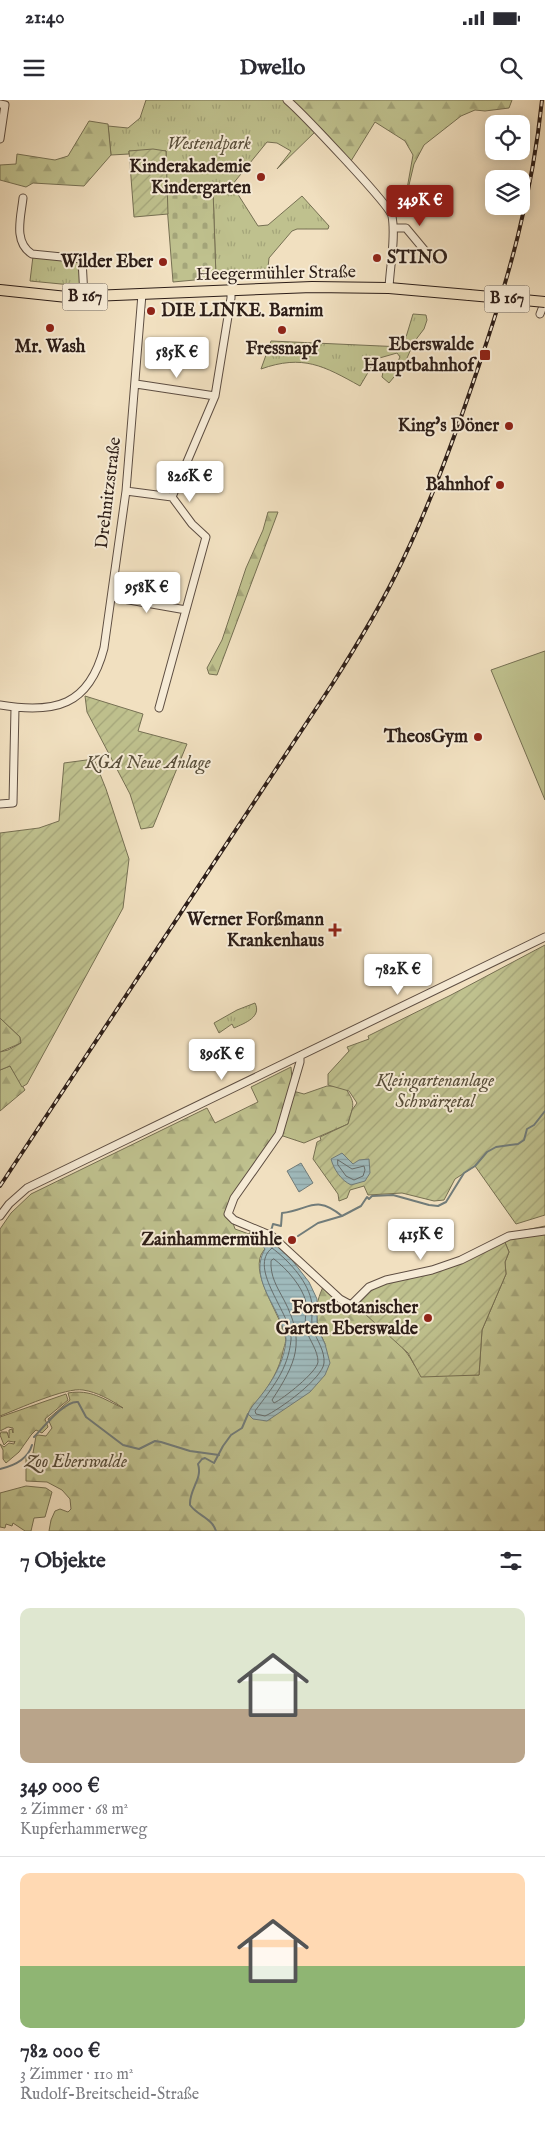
<!DOCTYPE html>
<html lang="de">
<meta charset="utf-8">
<style>
:root{--surface:#fff;--page:#f2f2f3;--text:#2b2b33;--muted:#7c7c81;--line:#e1e1e2;--accent:#8f2418}
body{margin:0;font-family:"IM FELL English",serif;background:var(--page);color:var(--text);height:100vh;display:flex;flex-direction:column;font-size:19px;white-space:nowrap}
*{box-sizing:border-box;margin:0}
p{font-size:16px;color:var(--muted)}
.icon{flex:none;width:28px;height:28px;fill:none;stroke:currentColor;stroke-width:2;stroke-linecap:round;stroke-linejoin:round}
.map{position:relative;height:1431px;overflow:hidden}
.panel{display:flex;flex-direction:column;background:var(--surface);flex:1}
.panel>*{flex:none}
.controls{position:absolute;left:485px;top:15px;display:grid;gap:10px}
.controls a{display:grid;place-items:center;width:45px;height:45px;border-radius:10px;background:var(--surface);box-shadow:0 2px 12px #0003;font-size:25px}
.price{position:absolute;translate:-50% -42px;padding:0 11px;border-radius:5px;background:#fff;color:#222;font-size:16px;line-height:32px;filter:drop-shadow(0 1px 2px #0008)}
.price::after{content:'';position:absolute;left:50%;top:30px;width:15px;height:11px;margin-left:-8px;background:inherit;clip-path:polygon(0 0,100% 0,50% 100%)}
.price.on{background:var(--accent);color:#fff}
ul{padding:0;list-style:none}
li{display:grid;align-content:center;gap:10px;height:265px;padding:0 20px}
li+li{border-top:1px solid var(--line)}
li span{display:grid;place-items:center;height:155px;border-radius:10px;color:#555}
li>.icon{margin-inline-start:auto}
span .icon{width:90px;height:90px;fill:#fffc;stroke-width:1}
li b{font-size:21px}
h2{display:flex;justify-content:space-between;align-items:center;height:60px;padding:0 20px;font-size:21px}
.status{display:flex;justify-content:space-between;align-items:center;height:35px;padding:0 25px;background:var(--surface);direction:ltr}
.status svg{height:14px;fill:currentColor}
header{display:flex;justify-content:space-between;align-items:center;height:65px;padding:0 20px;background:var(--surface);font-size:22px;font-weight:700}
.map>svg:first-child{display:block}
.grass{fill:url(#grass-tufts);stroke:#767053}
.forest{fill:url(#forest-firs);stroke:#767053}
.cemetery{fill:url(#cemetery-stones);stroke:#767053}
.garden{fill:url(#garden-furrows);stroke:#767053}
.pitch{fill:#bfc18e;stroke:#767053}
.water{fill:url(#water-rules);stroke:#717c7a}
.lines{fill:none;stroke-linecap:round;stroke-linejoin:round}
.shore{stroke:#666c6a;stroke-width:1}
.stream{stroke:#717c7a;stroke-width:2}
.street-casing{stroke:#5e4e42;stroke-width:9}
.primary-casing{stroke:#2d1e18;stroke-width:12}
.street{stroke:#f6ebd6;stroke-width:7}
.primary{stroke:#f1e0c0;stroke-width:10}
.rail-casing{stroke:#2d1e18;stroke-width:4}
.rail{stroke:#f6ebd6;stroke-width:2;stroke-dasharray:5.5;stroke-linecap:butt}
.primary-bridge-casing{stroke:#2d1e18;stroke-width:12;stroke-linecap:butt}
.primary-bridge{stroke:#f1e0c0;stroke-width:10}
.poi-dot{fill:#8f2418;stroke:#f6ebd6;stroke-width:2}
.labels{text-anchor:middle;dominant-baseline:central;stroke-width:4;stroke-linejoin:round;paint-order:stroke}
.shield{fill:#f6ebd6;stroke:#695c51;stroke-width:1}
.shield-label{font-size:16px;font-weight:bold;fill:#2d1e18}
.park-label{font-size:18px;font-style:italic;fill:#594f3b;stroke:#f6ebd6}
.poi-label{font-size:18px;font-weight:bold;fill:#2d1e18;stroke:#f6ebd6;text-anchor:end}
.street-label{font-size:18px;fill:#2d1e18;stroke:#f6ebd6}
</style>
<div class="status"><b>21:40</b><svg viewBox="0 0 49 12"><path d="M0 12V9h3v3zM5 12V6h3v6zM10 12V3h3v9zM15 12V0h3v12zM26 1h20v11H26zM47 4h2v5h-2z"/></svg></div>
<header><svg class="icon" aria-label="menu" viewBox="0 0 24 24"><path d="M4 6h16M4 12h16M4 18h16"/></svg>Dwello<svg class="icon" aria-label="search" viewBox="0 0 24 24"><circle cx="10" cy="10" r="6"/><path d="M15 15l6 6"/></svg></header>
<div class="map">
<svg width="545" height="1431" viewBox="0 0 545 1431">
<defs>
<pattern id="grass-tufts" width="24" height="20" patternUnits="userSpaceOnUse" patternTransform="scale(1.25)"><rect width="24" height="20" fill="#bfc18e"/><path d="M3 7l-1-3M5 7V3M7 7l1-3M15 17l-1-3M17 17v-4M19 17l1-3" fill="none" stroke="#a4a57a"/></pattern>
<pattern id="forest-firs" width="22" height="20" patternUnits="userSpaceOnUse" patternTransform="scale(1.25)"><rect width="22" height="20" fill="#bfc18e"/><path d="M5 1l3.5 6h-7zM16 11l3.5 6h-7z" fill="#a4a57a"/></pattern>
<pattern id="cemetery-stones" width="16" height="16" patternUnits="userSpaceOnUse" patternTransform="scale(1.25)"><rect width="16" height="16" fill="#bfc18e"/><path d="M2 7V4a2 2 0 0 1 4 0v3zM10 15v-3a2 2 0 0 1 4 0v3z" fill="#a4a57a"/></pattern>
<pattern id="garden-furrows" width="10" height="10" patternUnits="userSpaceOnUse" patternTransform="scale(1.25)"><rect width="10" height="10" fill="#bfc18e"/><path d="M-1 1l2-2M0 10L10 0M9 11l2-2" fill="none" stroke="#a4a57a"/></pattern>
<pattern id="water-rules" width="6" height="5" patternUnits="userSpaceOnUse" patternTransform="scale(1.25)"><rect width="6" height="5" fill="#9fbabc"/><path d="M0 2.5h6" fill="none" stroke="#899fa1"/></pattern>
</defs>
<rect width="100%" height="100%" fill="#f1e0c0"/>
<filter id="stains"><feTurbulence type="fractalNoise" baseFrequency=".004" numOctaves="4"/><feColorMatrix values="0 0 0 0 .2 0 0 0 0 .09 0 0 0 0 .02 0 0 0 .5 -.17"/></filter>
<radialGradient id="worn" r=".72"><stop offset=".6" stop-color="#630" stop-opacity="0"/><stop offset="1" stop-color="#630" stop-opacity=".3"/></radialGradient>
<path class="grass" d="M146,0H287L317,30L277,69L291,51L277,43L267,42L232,85L258,126L268,125L302,96L329,126L328,129H297L292,131L269,158L267,177L216,178L213,89L166,93V51H129V54L111,55L108,26L128,28L140,18Z
M33,156L81,162L82,186L30,181Z
M413,214L426,215L427,220L424,229L414,242L404,265L389,283L382,277L383,272L396,265L400,257L397,253L376,259L360,286C324,266 303,254 261,269L271,241L403,247Z
M255,903C262,917 245,923 234,928L232,924L219,933L214,923L237,910Z"/>
<path class="forest" d="M287,0H512L509,8L485,11L475,10L461,16L424,45L414,64L404,106L413,55L405,41L375,22L351,61L321,28L317,30Z
M89,21L108,24L111,55L84,86L33,83L26,87L0,80V65L16,64L17,54L55,60L68,56Z
M268,412H278L217,575L209,574L207,568L222,540L246,468L263,430Z
M0,918L20,937L21,943L0,952Z
M10,966L25,990L0,1011V970Z
M291,967L292,979L278,1034L228,1108L235,1129L249,1134L252,1129L277,1141C273,1143 267,1146 264,1150C247,1170 280,1213 285,1236C287,1241 284,1246 283,1251C280,1268 270,1285 259,1299C254,1304 251,1307 248,1314L325,1244C315,1222 313,1207 324,1185C355,1208 396,1230 415,1266L452,1275H479L482,1230L506,1174L505,1162L509,1152L504,1140L521,1131L545,1126V1431H49L51,1420L55,1411L60,1409L68,1412L71,1409L70,1399L62,1390L47,1382L26,1381V1358L33,1353L36,1336L38,1335L46,1336L52,1328L48,1319L70,1300L68,1293C91,1289 103,1299 123,1308C111,1300 97,1292 83,1290C66,1287 18,1309 0,1316V1129L11,1113L31,1094L207,1008L215,1023L258,1002L251,987Z
M327,986H344C356,1004 354,1003 348,1024L304,1043L280,1035L293,991L304,994Z
M66,1294L68,1300L45,1319L48,1327L42,1333L36,1330L31,1335L19,1352L6,1363L3,1359V1350L0,1344L4,1347L9,1343L14,1344L15,1341L14,1342L8,1341L4,1345L0,1335L1,1332H7L9,1338V1330L12,1329L13,1333V1328L8,1327L0,1331V1317Z
M26,1386L46,1388L52,1392L45,1417L34,1418L31,1431H25L13,1423L12,1426L6,1424L5,1428L0,1427V1393Z"/>
<path class="cemetery" d="M213,89L216,178L173,182L166,93Z"/>
<path class="garden" d="M153,49L166,51L168,114L134,117L129,51Z
M85,596L143,614L138,631L187,644L153,727L141,729L130,694L87,612Z
M94,659L106,689L129,759L123,808L27,984L22,987L10,966L0,970V952L8,950L21,943L20,937L0,918V733L39,728L59,721L64,663Z
M545,845V1115L516,1124L475,1066L455,1079L444,1100L434,1101L402,1093L368,1095L364,1086L350,1090L347,1098L339,1101L338,1094L313,1059L317,1042L321,1040L320,1037L348,1024L352,1010L357,1003L349,991L328,985V974L349,951L347,947L369,939L368,936L451,895Z
M504,1140L509,1152L505,1162L506,1174L482,1230L479,1275L421,1277L408,1253L354,1204C375,1179 401,1181 430,1173C454,1166 481,1150 504,1140Z"/>
<path class="pitch" d="M545,551V700L491,570Z"/>
<path class="water" d="M342,1053L353,1064L359,1060L369,1059L370,1073L365,1081L351,1085C341,1080 334,1070 331,1059Z
M301,1063L313,1083L299,1092L287,1071Z
M271,1140L285,1151L309,1182L317,1199V1227L325,1244L330,1263L325,1275L310,1292L267,1321L253,1319L248,1314C251,1307 254,1304 259,1298C272,1282 285,1261 286,1239C286,1236 284,1232 283,1228C275,1203 249,1176 265,1149L262,1145L265,1141L269,1143Z"/>
<g class="lines">
<path class="shore" d="M338,1060L352,1069L364,1066L365,1070L363,1076L354,1080L346,1076L338,1065Z
M272,1148C288,1160 306,1179 311,1199C314,1209 310,1221 313,1230C317,1240 325,1251 324,1263C323,1278 279,1310 265,1316L256,1314L255,1311C272,1288 288,1270 291,1240C293,1215 246,1168 272,1148Z
M274,1159C287,1169 302,1186 306,1202C307,1211 304,1220 306,1229C309,1240 318,1250 318,1262C317,1272 283,1299 274,1303L272,1300C296,1263 306,1242 284,1200C277,1187 270,1176 271,1161Z"/>
<path class="stream" d="M271,1131L273,1124L281,1126L282,1113C310,1110 315,1094 342,1116L361,1106L367,1097L369,1099L372,1096L393,1095L429,1105L438,1106L446,1102L464,1073L475,1066L487,1052L496,1047L518,1044L524,1040L527,1029L534,1025L545,1011
M298,1136L318,1123L342,1116
M34,1337C43,1328 65,1300 78,1302L86,1317L123,1345L139,1349L155,1341L161,1342L190,1351L219,1355
M0,1369C13,1366 28,1359 32,1345
M216,1431C212,1418 198,1416 190,1405C189,1389 203,1379 198,1364L202,1359L205,1358L214,1363L223,1346L231,1335L242,1328L248,1314"/>
<g class="street-casing">
<path id="street" d="M287,0C301,12 389,104 392,116C396,137 390,166 389,188
M0,4L5,5L0,39
M23,98C21,117 13,142 32,154L82,159L84,197
M393,128H406L431,158
M540,214L545,201
M136,284L215,296
M126,391L172,397
M112,497L186,510
M0,605C55,614 89,606 104,548L126,391L142,194
M159,608L206,437L192,424L172,397L215,296L231,198V190
M0,704L13,703L15,608
M300,956V962L279,1034L234,1098L228,1114L234,1120L272,1136L340,1199L351,1205L369,1187L386,1180L432,1170L461,1160L509,1136L545,1131
M0,1116L9,1104L27,1088L545,837"/>
</g>
<g class="primary-casing">
<path id="primary" d="M0,190L67,197L312,187L389,188L469,195"/>
</g>
<use href="#street" class="street"/>
<use href="#primary" class="primary"/>
<g class="rail-casing">
<path id="rail" d="M0,1086L333,583C355,548 376,514 394,478C428,411 454,339 478,268C509,177 532,96 542,0"/>
</g>
<use href="#rail" class="rail"/>
<g class="primary-bridge-casing">
<path id="primary-bridge" d="M469,195L545,202"/>
</g>
<use href="#primary-bridge" class="primary-bridge"/>
</g>
<g class="poi-dot">
<circle cx="261" cy="77" r="5"/>
<circle cx="377" cy="158" r="5"/>
<circle cx="163" cy="162" r="5"/>
<circle cx="151" cy="211" r="5"/>
<circle cx="50" cy="228" r="5"/>
<circle cx="282" cy="230" r="5"/>
<rect x="479" y="249" width="12" height="12" rx="2.5"/>
<circle cx="509" cy="326" r="5"/>
<circle cx="500" cy="385" r="5"/>
<circle cx="478" cy="637" r="5"/>
<path d="M332.5 822.5h5v5h5v5h-5v5h-5v-5h-5v-5h5z"/>
<circle cx="292" cy="1140" r="5"/>
<circle cx="428" cy="1218" r="5"/>
</g>
<g class="labels">
<g class="shield">
<rect x="62.5" y="183.5" width="45" height="27" rx="4"/>
<rect x="484.5" y="185.5" width="45" height="27" rx="4"/>
</g>
<g class="shield-label">
<text x="85" y="197">B 167</text>
<text x="507" y="199">B 167</text>
</g>
<g class="park-label">
<text x="209" y="44">Westendpark</text>
<text x="148" y="663">KGA Neue Anlage</text>
<text x="435" y="981">Kleingartenanlage<tspan x="435" dy="21">Schwärzetal</tspan></text>
<text x="76" y="1362">Zoo Eberswalde</text>
</g>
<g class="poi-label">
<text x="251" y="67">Kinderakademie<tspan x="251" dy="21">Kindergarten</tspan></text>
<text x="387" y="158" text-anchor="start">STINO</text>
<text x="153" y="162">Wilder Eber</text>
<text x="161" y="211" text-anchor="start">DIE LINKE. Barnim</text>
<text x="474" y="245">Eberswalde<tspan x="474" dy="21">Hauptbahnhof</tspan></text>
<text x="50" y="247" text-anchor="middle">Mr. Wash</text>
<text x="282" y="249" text-anchor="middle">Fressnapf</text>
<text x="499" y="326">King's Döner</text>
<text x="490" y="385">Bahnhof</text>
<text x="468" y="637">TheosGym</text>
<text x="324" y="820">Werner Forßmann<tspan x="324" dy="21">Krankenhaus</tspan></text>
<text x="282" y="1140">Zainhammermühle</text>
<text x="418" y="1208">Forstbotanischer<tspan x="418" dy="21">Garten Eberswalde</tspan></text>
</g>
<g class="street-label">
<text transform="translate(276 174) rotate(-1)">Heegermühler Straße</text>
<text transform="translate(109 393) rotate(-83)">Drehnitzstraße</text>
</g>
</g>
<rect width="100%" height="100%" filter="url(#stains)"/>
<rect width="100%" height="100%" fill="url(#worn)"/>
</svg>
<div class="controls">
<a><svg class="icon" aria-label="locate" viewBox="0 0 24 24"><circle cx="12" cy="12" r="6"/><path d="M12 2v4M12 18v4M2 12h4M18 12h4"/></svg></a>
<a><svg class="icon" aria-label="layers" viewBox="0 0 24 24"><path d="M12 4l9 5-9 5-9-5zM3 14l9 5 9-5"/></svg></a>
</div>
<b class="price on" style="left:420px;top:127px">349K €</b>
<b class="price" style="left:177px;top:279px">585K €</b>
<b class="price" style="left:190px;top:403px">826K €</b>
<b class="price" style="left:147px;top:514px">958K €</b>
<b class="price" style="left:398px;top:896px">782K €</b>
<b class="price" style="left:222px;top:981px">896K €</b>
<b class="price" style="left:421px;top:1161px">415K €</b>
</div>
<section class="panel">
<h2>7 Objekte<svg class="icon" aria-label="filters" viewBox="0 0 24 24"><path d="M4 7h16M4 17h16"/><circle cx="9" cy="7" r="2"/><circle cx="15" cy="17" r="2"/></svg></h2>
<ul>
<li><span style="background:linear-gradient(#dfe7d0 65%,#b9a48a 0)"><svg class="icon" aria-label="home" viewBox="0 0 24 24"><path d="M3 11l9-7 9 7M6 9v11h12V9"/></svg></span><div><b>349 000 €</b><p>2 Zimmer · 68 m²</p><p>Kupferhammerweg</p></div></li>
<li><span style="background:linear-gradient(#ffd9b3 60%,#8fb573 0)"><svg class="icon" aria-label="home" viewBox="0 0 24 24"><path d="M3 11l9-7 9 7M6 9v11h12V9"/></svg></span><div><b>782 000 €</b><p>3 Zimmer · 110 m²</p><p>Rudolf-Breitscheid-Straße</p></div></li>
</ul>
</section>
